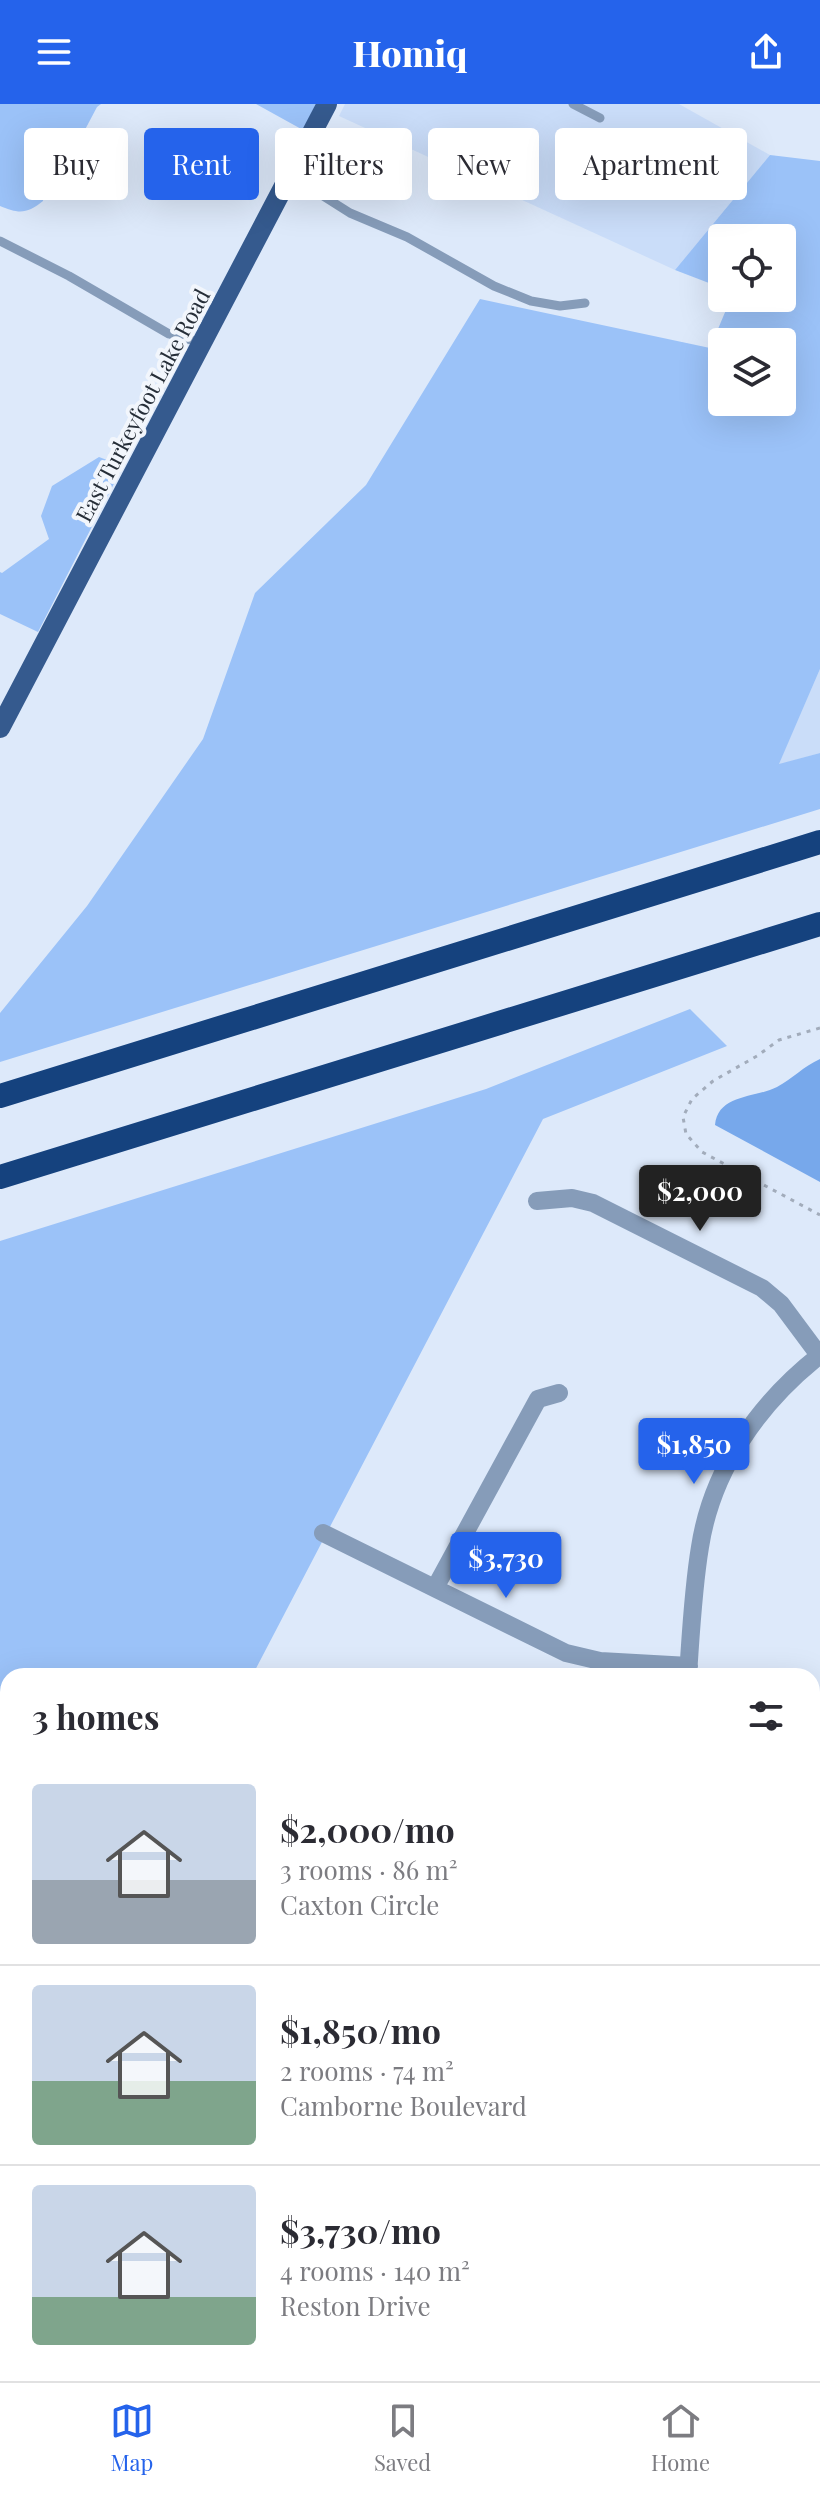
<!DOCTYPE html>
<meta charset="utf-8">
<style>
:root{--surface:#fff;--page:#f7f7f7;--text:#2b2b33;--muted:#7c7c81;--line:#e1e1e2;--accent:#2563eb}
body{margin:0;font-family:"Playfair Display",serif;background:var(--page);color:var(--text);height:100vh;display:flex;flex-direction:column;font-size:30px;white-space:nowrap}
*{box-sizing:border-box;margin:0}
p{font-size:26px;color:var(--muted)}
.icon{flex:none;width:44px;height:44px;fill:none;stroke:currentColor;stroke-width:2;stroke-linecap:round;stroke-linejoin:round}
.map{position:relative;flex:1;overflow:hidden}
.side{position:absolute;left:0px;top:1564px;width:820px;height:714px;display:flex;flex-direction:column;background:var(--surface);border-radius:24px 24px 0 0;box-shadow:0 8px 32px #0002}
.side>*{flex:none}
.guide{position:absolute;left:24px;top:24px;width:772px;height:72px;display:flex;gap:16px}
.fabs{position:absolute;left:708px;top:120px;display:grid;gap:16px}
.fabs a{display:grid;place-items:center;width:88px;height:88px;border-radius:8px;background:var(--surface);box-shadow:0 8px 32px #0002;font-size:40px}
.price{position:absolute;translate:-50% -68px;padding:0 18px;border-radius:8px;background:var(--accent);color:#fff;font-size:26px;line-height:52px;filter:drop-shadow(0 2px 4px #0008)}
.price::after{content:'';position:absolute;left:50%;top:48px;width:24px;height:18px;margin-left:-12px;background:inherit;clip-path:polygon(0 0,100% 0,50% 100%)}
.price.on{background:#222;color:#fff}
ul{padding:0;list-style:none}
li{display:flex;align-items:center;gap:24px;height:200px;padding:0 32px}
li+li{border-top:2px solid var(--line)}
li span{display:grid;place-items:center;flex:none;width:224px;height:160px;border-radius:8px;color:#555}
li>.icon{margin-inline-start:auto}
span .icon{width:96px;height:96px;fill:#fffc;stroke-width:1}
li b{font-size:34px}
h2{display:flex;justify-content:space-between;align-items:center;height:96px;padding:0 32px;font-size:34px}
.pill{padding:0 28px;border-radius:8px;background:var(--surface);box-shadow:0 8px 32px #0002;font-size:28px;line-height:72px}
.pill.on{background:var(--accent);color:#fff}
header{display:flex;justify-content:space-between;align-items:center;height:104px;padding:0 32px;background:var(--accent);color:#fff;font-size:36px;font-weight:800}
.menu{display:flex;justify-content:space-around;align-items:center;height:112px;border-top:2px solid var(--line);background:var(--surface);font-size:22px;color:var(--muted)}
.menu a{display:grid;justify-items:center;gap:4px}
.menu .on{color:var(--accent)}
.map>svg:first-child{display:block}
.built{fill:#caddf9}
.green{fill:#9bc2f8;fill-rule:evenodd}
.water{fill:#77a8eb}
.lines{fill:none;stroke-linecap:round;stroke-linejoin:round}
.path{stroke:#a2acbb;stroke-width:3;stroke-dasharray:4 6;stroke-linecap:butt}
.service{stroke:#869cb9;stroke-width:9}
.minor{stroke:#869cb9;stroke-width:18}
.tertiary{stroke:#869cb9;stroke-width:20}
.primary{stroke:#355a8e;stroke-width:20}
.motorway{stroke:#15427e;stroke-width:24}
.labels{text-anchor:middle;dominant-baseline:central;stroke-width:8;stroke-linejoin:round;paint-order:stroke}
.street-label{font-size:22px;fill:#262e38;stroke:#f2f6fc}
</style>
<header><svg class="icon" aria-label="menu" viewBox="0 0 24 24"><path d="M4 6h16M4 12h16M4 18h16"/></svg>Homiq<svg class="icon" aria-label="share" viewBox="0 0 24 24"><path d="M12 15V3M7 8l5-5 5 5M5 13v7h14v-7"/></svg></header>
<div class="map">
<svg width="820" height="2277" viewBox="0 0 820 2277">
<rect width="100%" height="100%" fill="#dde9fa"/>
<path class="built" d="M345,0H679L770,51L675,166L339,12Z
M820,565V649L778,661Z"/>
<path class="green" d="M0,0H101L97,3L79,37L86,81L77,95L44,88L43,97C27,110 19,110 0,102Z
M256,0H316L303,26Z
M770,51L820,57V565L779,660L820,649V705L0,958V909L87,802L203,635L255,489L366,381L480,195L710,244L731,194H782V134H722V184L675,166ZM722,238H782V298H722Z
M99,353L123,362L38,528L0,510V468L2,469L49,435L41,412L52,382Z
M690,905L727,942L543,1015L252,1572H8V1672L0,1667V1137L486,985Z
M8,1776V2032L0,2028V1787Z
M3,2225L8,2226V2270H135L138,2277H0V2230Z"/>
<path class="water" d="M820,955V1078L715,1021C718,990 756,994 777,983C792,975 804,962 820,955Z"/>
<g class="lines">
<path class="path" d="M820,924L779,936L757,952L713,977L692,995L683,1013L686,1030L702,1048L820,1111"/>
<path class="service" d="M573,0L600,14
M291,69L320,90L350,109L407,133L494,182L531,197L560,202L585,199
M0,137L69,172L169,230L202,239"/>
<path class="minor" d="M537,1097L572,1094L593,1099L762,1184L781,1200L819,1251
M323,1429L566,1549L600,1557L689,1562
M435,1484L538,1295L559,1289
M688,1571C691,1528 693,1485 700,1443C712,1365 759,1299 820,1251
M812,1939L820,1942
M812,2240L820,2241"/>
<path class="tertiary" d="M0,2052L8,2056
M442,2270L456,2277"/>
<path class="primary" d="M0,624L327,0"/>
<path class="motorway" d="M0,992L820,738
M0,1073L820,820"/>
</g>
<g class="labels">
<g class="street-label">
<text transform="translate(142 301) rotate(-62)">East Turkeyfoot Lake Road</text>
</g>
</g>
</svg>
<div class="fabs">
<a><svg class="icon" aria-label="locate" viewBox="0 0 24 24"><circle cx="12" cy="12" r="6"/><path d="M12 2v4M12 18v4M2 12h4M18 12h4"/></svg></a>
<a><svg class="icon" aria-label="layers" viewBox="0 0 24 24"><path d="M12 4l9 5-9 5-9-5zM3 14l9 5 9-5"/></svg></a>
</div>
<b class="price on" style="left:700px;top:1129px">$2,000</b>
<b class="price" style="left:694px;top:1382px">$1,850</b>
<b class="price" style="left:506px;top:1496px">$3,730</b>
<div class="guide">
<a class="pill">Buy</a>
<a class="pill on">Rent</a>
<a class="pill">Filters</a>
<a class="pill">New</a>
<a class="pill">Apartment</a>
</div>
<section class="side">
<h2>3 homes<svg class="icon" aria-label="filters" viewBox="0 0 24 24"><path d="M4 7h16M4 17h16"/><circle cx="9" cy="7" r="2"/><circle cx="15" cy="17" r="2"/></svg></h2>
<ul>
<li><span style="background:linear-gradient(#c9d6e8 60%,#9aa5b1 0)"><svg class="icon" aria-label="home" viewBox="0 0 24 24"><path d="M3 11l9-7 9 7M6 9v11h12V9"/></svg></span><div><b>$2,000/mo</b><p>3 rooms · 86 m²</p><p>Caxton Circle</p></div></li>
<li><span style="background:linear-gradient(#c9d6e8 60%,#7fa58c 0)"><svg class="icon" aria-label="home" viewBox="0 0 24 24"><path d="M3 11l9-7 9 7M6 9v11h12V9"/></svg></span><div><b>$1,850/mo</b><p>2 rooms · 74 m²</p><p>Camborne Boulevard</p></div></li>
<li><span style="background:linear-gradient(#c9d6e8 70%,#7fa58c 0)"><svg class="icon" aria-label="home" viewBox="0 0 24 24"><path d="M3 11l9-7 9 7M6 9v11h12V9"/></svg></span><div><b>$3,730/mo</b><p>4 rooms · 140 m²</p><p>Reston Drive</p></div></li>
</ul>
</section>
</div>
<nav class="menu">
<a class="on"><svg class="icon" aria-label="map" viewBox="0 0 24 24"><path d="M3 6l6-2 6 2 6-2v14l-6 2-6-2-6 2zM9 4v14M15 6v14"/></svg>Map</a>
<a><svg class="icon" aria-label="saved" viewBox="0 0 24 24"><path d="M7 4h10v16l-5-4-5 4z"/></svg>Saved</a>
<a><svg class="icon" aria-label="home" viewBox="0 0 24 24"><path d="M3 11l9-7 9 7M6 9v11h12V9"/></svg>Home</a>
</nav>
